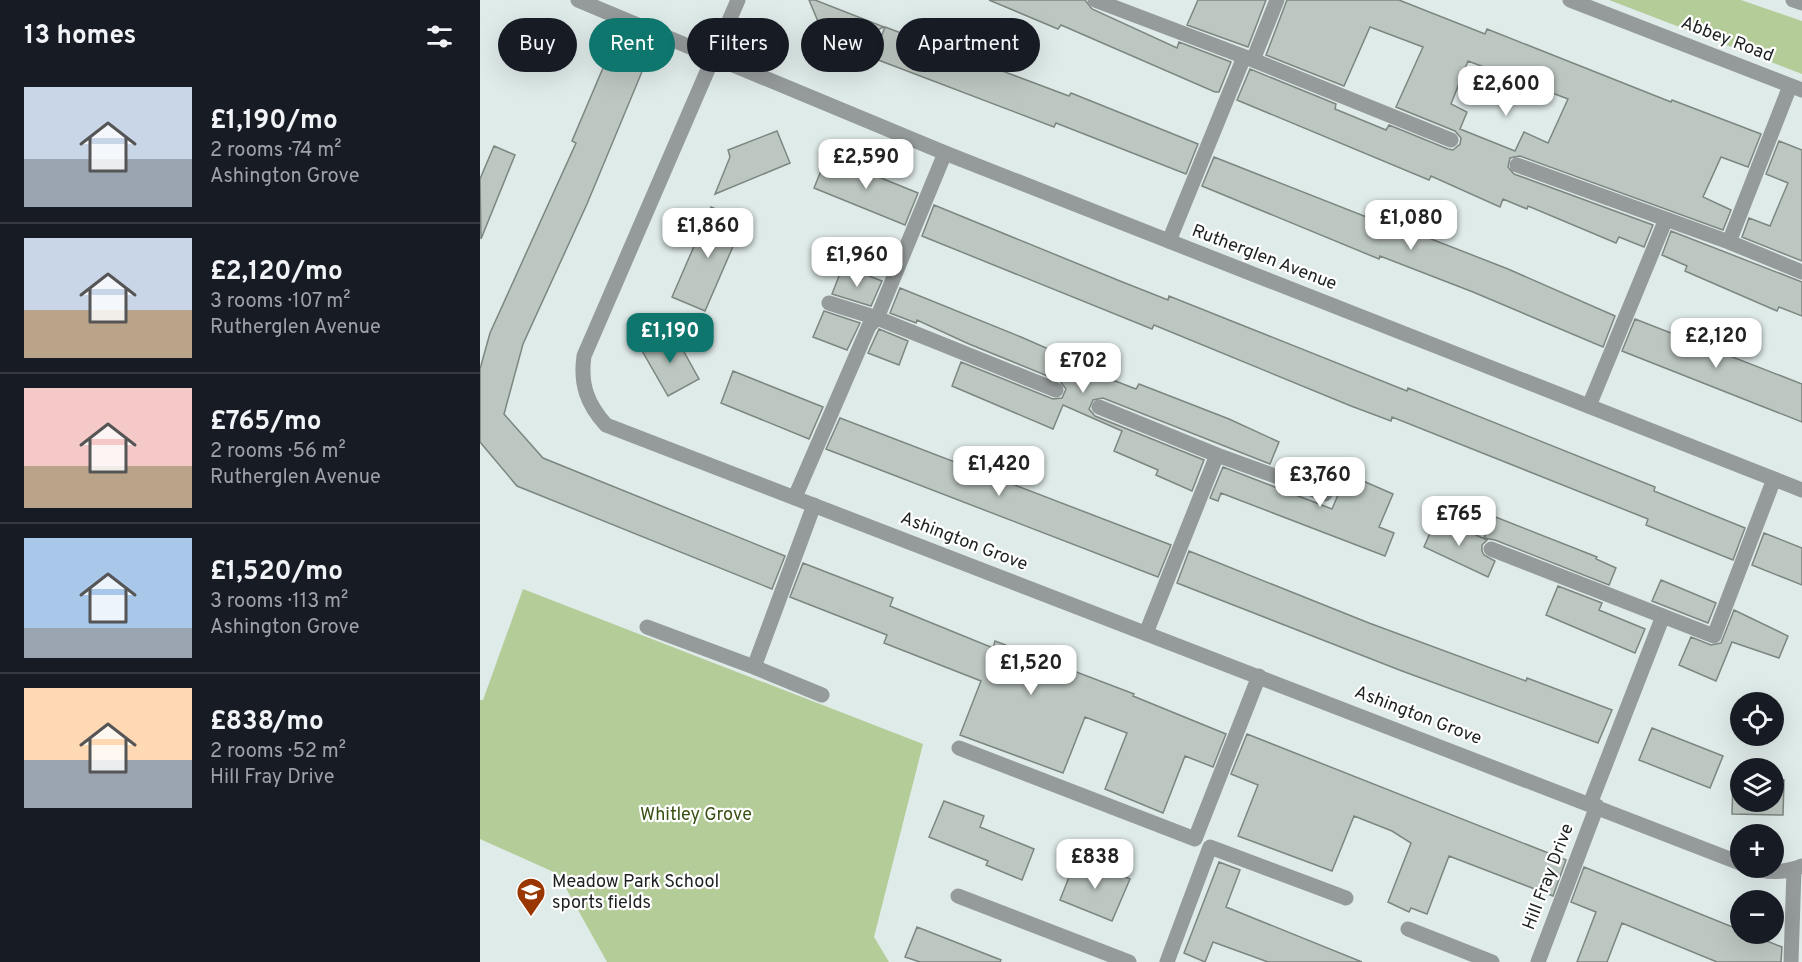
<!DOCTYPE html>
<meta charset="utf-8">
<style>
:root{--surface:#171b24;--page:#242831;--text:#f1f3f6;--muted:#9ea1a6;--line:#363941;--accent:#0f766e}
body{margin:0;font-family:Overpass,sans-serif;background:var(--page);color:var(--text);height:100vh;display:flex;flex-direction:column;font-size:22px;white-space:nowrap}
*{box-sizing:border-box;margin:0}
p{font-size:20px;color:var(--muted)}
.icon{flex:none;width:33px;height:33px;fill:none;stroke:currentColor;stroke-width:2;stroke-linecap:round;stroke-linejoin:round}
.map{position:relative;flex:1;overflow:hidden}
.sheet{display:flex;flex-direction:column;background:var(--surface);width:480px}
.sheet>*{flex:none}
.guide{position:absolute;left:18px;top:18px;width:570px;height:54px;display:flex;gap:12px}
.buttons{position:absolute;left:1250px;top:692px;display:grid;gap:12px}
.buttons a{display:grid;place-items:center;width:54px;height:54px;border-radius:50%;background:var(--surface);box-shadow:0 6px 24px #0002;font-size:30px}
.price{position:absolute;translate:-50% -51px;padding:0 14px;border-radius:12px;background:#fff;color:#222;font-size:20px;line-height:39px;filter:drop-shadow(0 2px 3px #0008)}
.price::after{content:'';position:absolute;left:50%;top:36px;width:18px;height:14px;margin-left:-9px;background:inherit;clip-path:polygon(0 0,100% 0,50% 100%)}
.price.selected{background:var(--accent);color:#fff}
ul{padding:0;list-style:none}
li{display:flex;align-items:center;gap:18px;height:150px;padding:0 24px}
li+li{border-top:2px solid var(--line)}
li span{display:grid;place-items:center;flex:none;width:168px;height:120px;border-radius:0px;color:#555}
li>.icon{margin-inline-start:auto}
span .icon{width:72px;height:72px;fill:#fffc;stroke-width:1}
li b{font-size:26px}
h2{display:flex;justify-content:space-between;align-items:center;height:72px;padding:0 24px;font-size:26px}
.pill{padding:0 21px;border-radius:27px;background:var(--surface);box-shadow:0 6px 24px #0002;font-size:21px;line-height:54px}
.pill.selected{background:var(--accent);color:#fff}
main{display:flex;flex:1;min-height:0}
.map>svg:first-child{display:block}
.green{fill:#b4cc98}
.building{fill:#bdc7c1;stroke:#7d8681;stroke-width:1.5;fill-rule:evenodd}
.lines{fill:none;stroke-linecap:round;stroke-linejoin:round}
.lane{stroke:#959a9b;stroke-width:15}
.street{stroke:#959a9b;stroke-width:15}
.labels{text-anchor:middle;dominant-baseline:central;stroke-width:4.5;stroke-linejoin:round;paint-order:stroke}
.street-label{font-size:18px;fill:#1c2020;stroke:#fff}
.park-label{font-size:18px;fill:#374f12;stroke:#fff}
.poi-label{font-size:18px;fill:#1c2020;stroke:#fff;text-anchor:start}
</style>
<main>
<section class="sheet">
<h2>13 homes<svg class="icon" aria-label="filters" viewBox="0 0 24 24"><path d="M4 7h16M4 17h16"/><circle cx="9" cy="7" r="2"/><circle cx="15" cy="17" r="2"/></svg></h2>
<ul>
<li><span style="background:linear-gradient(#c9d6e8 60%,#9aa5b1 0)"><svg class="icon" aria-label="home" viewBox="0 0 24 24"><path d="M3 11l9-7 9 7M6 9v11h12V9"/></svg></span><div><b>£1,190/mo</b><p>2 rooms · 74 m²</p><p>Ashington Grove</p></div></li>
<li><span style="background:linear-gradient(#c9d6e8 60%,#b9a48a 0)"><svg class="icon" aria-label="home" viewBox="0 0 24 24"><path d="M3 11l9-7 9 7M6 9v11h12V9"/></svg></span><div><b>£2,120/mo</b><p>3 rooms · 107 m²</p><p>Rutherglen Avenue</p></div></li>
<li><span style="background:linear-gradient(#f6c9c9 65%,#b9a48a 0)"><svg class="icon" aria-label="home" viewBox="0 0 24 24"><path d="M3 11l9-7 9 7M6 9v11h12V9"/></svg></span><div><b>£765/mo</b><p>2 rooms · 56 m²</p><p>Rutherglen Avenue</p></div></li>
<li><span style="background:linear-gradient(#a9c7e8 75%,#9aa5b1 0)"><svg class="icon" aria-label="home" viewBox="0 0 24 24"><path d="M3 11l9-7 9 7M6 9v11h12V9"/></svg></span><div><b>£1,520/mo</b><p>3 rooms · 113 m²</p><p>Ashington Grove</p></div></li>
<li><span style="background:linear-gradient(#ffd9b3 60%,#9aa5b1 0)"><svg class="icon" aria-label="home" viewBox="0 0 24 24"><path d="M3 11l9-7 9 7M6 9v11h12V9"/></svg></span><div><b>£838/mo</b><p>2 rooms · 52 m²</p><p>Hill Fray Drive</p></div></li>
</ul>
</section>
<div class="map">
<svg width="1322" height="962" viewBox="0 0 1322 962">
<rect width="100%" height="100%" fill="#dfebe9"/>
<path class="green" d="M1129,0H1261L1322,21V74Z
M43,589L443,744L394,937L409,962H127L78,874L0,839V700H3Z"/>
<path class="building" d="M329,0H335L404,27L350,50Z
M509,0H605L612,9L697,48L699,42L751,62L739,92H735L581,25L578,29Z
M718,0H786L768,47L707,25Z
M807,0H919L1005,34L1007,29L1191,102L1192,100L1281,134L1268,167L1241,157L1223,197L1251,210L1243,230L1040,156L1030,158L1028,167L1034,174L1173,225L1164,247L1139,237L1136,243L1048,206L1047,209L1023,199L1020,207L951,176L949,180L757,100L770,69L856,104L855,109L906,130L909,125L968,149L973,150L980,144L981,138L975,131L916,107L943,47L890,27L864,86L786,55ZM988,61L1088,99L1068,143L1044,132L1035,151L980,129L987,112L971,104Z
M405,27L589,96L591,93L718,144L706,174L576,123L574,127L393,58Z
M137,35L171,50L107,204L43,344L24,414L63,458L305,556L292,589L37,486L0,442V369L10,333L96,143L92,141Z
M297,131L310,163L235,194L250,157L248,150Z
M1299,141L1322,150V261L1262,237L1269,218L1290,226L1308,183L1286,174Z
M14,146L35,155L1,239L0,179Z
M347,156L438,193L425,225L334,188Z
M734,157L917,229L918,226L1028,269L1135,316L1123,347L993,292L900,256L899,259L722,186Z
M454,205L640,281L688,300L689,296L927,391L928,388L1175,487L1174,491L1265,528L1253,560L1166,525L1168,519L1055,474L912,417L911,421L871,406L674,325L672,329L442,236Z
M231,207L264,221L225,311L192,297Z
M1191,231L1322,282V316L1299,307L1297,311L1205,271L1207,266L1182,255Z
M361,271L382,279L384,274L402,281L391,306L352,294Z
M420,288L541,337L580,354L578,357L630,379L656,389L659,384L749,419L799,442L790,464L623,398L613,400L609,409L615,416L724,460L712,491L676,475L678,470L634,451L642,431L583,405L573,429L472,386L481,362L573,399L582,398L586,389L580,381L489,344L437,320L436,323L410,313Z
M344,311L380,323L367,350L333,337Z
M1155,319L1322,384V422L1142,351Z
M399,329L428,341L419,365L388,353Z
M193,332L219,379L188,396L161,349Z
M253,371L343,407L329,439L241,403Z
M360,418L691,545L678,577L346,449Z
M743,467L852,509L867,474L913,494L899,527L914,533L905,556L741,493L738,501L730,498Z
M1013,516L1117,557L1116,559L1136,568L1129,585L1015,540L1004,538Z
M957,517L1007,540L1002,545V551L1004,555L1015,561L1008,577L944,547Z
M1284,533L1322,548V585L1272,565Z
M709,551L889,623L1046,681L1047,678L1132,710L1118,743L922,671L697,583Z
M323,563L413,598L410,606L513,648L515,641L654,694L653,696L746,734L733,767L705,756L683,813L625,789L647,733L605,717L583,773L480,735L501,681L404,643L407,635L310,597Z
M1181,580L1236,603L1228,623L1172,601Z
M1078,586L1122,603L1119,610L1165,629L1155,653L1066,615Z
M1254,610L1308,636L1299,658L1252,642L1236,681L1199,665L1211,637L1231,645L1241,643Z
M1172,728L1243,756L1230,788L1159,760Z
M767,734L1086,860L1073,896L969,856L947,914L931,908L929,912L908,902L931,843L912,831L874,816L852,871L758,836L778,785L751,774Z
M1253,778H1260V801H1293V779L1304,780L1303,815L1252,814Z
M464,801L504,816L500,827L554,849L542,880L506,865L508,861L449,837Z
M595,862L619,871L621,867L650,879L632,921L580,900Z
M739,862L760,870L746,907L882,962H788L733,942L725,962L704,953Z
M1104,867L1260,930V933H1267L1302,947L1301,962H1237L1142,923L1127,962H1097L1116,912L1091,902Z
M437,927L521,960L520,962H440L425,957Z"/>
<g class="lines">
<path class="lane" d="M98,0L234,57
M615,0L773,60L797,0
M773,60L971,140
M465,153L397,318L576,390
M1037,165L1249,242L1310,86
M689,241L764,57
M1249,242L1322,272
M1109,406L1186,219
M619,407L737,455
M315,497L389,326L397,318L349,303
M334,505L274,667L342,695
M1011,549L1234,636L1294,479
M167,627L274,667
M666,633L737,455L845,494
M479,748L715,839L779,676
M1110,804L1183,616
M928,929L1012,962
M687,962L730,847L866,898
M1311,962L1314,869"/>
<path class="street" d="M258,0L104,356C100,384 107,404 126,425L1260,863
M1090,0L1322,90
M1313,0L1322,3
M234,57L465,153L1322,490
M1270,867C1288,874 1304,873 1322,866
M478,896L649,962
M1058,962L1117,806"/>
</g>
<defs>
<g id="school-pin" transform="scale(1.5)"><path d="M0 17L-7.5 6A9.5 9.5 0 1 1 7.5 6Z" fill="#9a3600" stroke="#fff"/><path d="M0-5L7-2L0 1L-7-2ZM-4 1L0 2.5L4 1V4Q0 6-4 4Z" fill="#fff"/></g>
</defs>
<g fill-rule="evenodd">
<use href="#school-pin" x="51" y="892"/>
</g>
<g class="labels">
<g class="street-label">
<text transform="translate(1247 40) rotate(21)">Abbey Road</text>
<text transform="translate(784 258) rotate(21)">Rutherglen Avenue</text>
<text transform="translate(484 542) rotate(21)">Ashington Grove</text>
<text transform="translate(938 716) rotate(21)">Ashington Grove</text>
<text transform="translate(1069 877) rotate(-69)">Hill Fray Drive</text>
</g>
<g class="park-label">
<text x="216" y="815">Whitley Grove</text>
</g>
<g class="poi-label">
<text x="72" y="882">Meadow Park School<tspan x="72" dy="21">sports fields</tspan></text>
</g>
</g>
</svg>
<div class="buttons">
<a><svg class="icon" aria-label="locate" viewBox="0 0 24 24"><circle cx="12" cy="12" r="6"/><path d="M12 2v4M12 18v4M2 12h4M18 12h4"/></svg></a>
<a><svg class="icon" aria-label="layers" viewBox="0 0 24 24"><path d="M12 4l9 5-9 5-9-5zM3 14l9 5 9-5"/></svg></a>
<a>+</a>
<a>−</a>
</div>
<b class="price" style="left:1026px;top:117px">£2,600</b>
<b class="price" style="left:386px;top:190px">£2,590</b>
<b class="price" style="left:931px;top:251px">£1,080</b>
<b class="price" style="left:228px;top:259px">£1,860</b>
<b class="price" style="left:377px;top:288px">£1,960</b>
<b class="price selected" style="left:190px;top:364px">£1,190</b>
<b class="price" style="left:1236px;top:369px">£2,120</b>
<b class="price" style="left:603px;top:394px">£702</b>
<b class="price" style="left:519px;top:497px">£1,420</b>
<b class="price" style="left:840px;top:508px">£3,760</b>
<b class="price" style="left:979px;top:547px">£765</b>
<b class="price" style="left:551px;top:696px">£1,520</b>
<b class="price" style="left:615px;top:890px">£838</b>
<div class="guide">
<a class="pill">Buy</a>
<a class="pill selected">Rent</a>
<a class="pill">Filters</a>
<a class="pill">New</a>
<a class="pill">Apartment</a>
</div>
</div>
</main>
